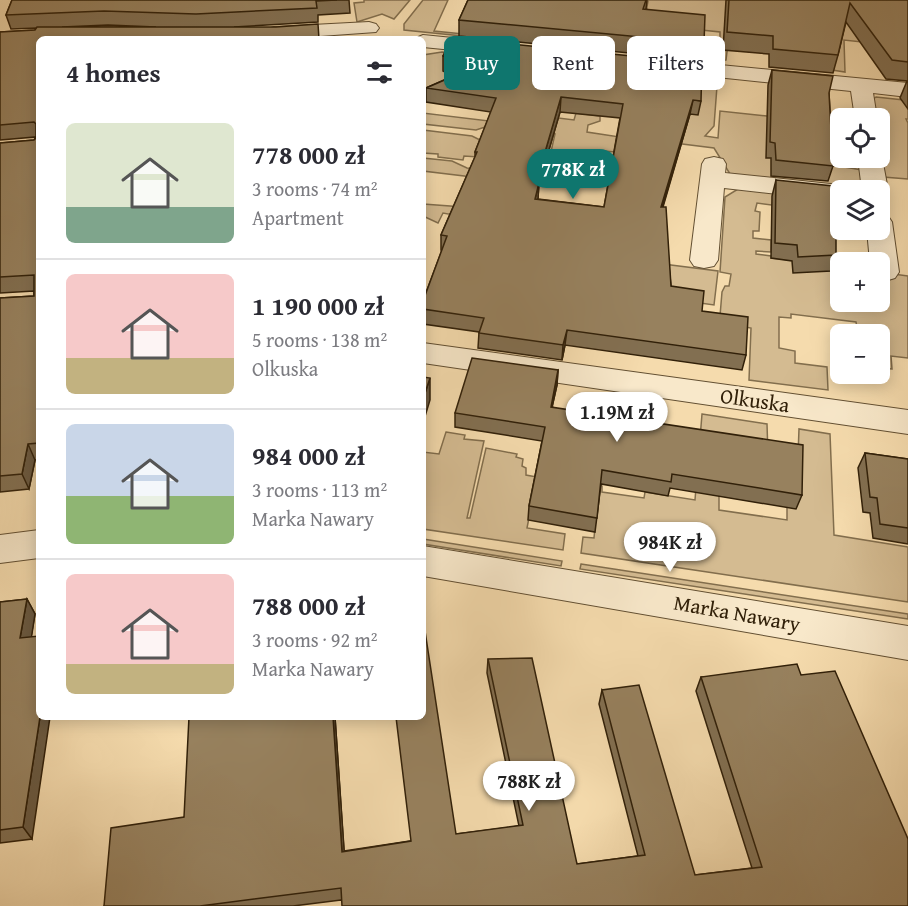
<!DOCTYPE html>
<meta charset="utf-8">
<style>
:root{--surface:#fff;--page:#f7f7f7;--text:#2b2b33;--muted:#7c7c81;--line:#e1e1e2;--accent:#0f766e}
body{margin:0;font-family:"Gentium Book Plus",serif;background:var(--page);color:var(--text);height:100vh;display:flex;flex-direction:column;font-size:22px;white-space:nowrap}
*{box-sizing:border-box;margin:0}
p{font-size:20px;color:var(--muted)}
.icon{flex:none;width:33px;height:33px;fill:none;stroke:currentColor;stroke-width:2;stroke-linecap:round;stroke-linejoin:round}
.map{position:relative;flex:1;overflow:hidden}
.side{position:absolute;left:36px;top:36px;width:390px;height:684px;display:flex;flex-direction:column;background:var(--surface);border-radius:9px;box-shadow:0 3px 15px #0003}
.side>*{flex:none}
.hud{position:absolute;left:444px;top:36px;width:374px;height:54px;display:flex;gap:12px}
.fabs{position:absolute;left:830px;top:108px;display:grid;gap:12px}
.fabs a{display:grid;place-items:center;width:60px;height:60px;border-radius:9px;background:var(--surface);box-shadow:0 3px 15px #0003;font-size:30px}
.price{position:absolute;translate:-50% -51px;padding:0 14px;border-radius:21px;background:#fff;color:#222;font-size:20px;line-height:39px;filter:drop-shadow(0 2px 3px #0008)}
.price::after{content:'';position:absolute;left:50%;top:36px;width:18px;height:14px;margin-left:-9px;background:inherit;clip-path:polygon(0 0,100% 0,50% 100%)}
.price.current{background:var(--accent);color:#fff}
ul{padding:0;list-style:none}
li{display:flex;align-items:center;gap:18px;height:150px;padding:0 30px}
li+li{border-top:2px solid var(--line)}
li span{display:grid;place-items:center;flex:none;width:168px;height:120px;border-radius:9px;color:#555}
li>.icon{margin-inline-start:auto}
span .icon{width:72px;height:72px;fill:#fffc;stroke-width:1}
li b{font-size:26px}
h2{display:flex;justify-content:space-between;align-items:center;height:72px;padding:0 30px;font-size:26px}
.tag{padding:0 21px;border-radius:9px;background:var(--surface);box-shadow:0 3px 15px #0003;font-size:21px;line-height:54px}
.tag.current{background:var(--accent);color:#fff}
.map>svg:first-child{display:block}
.green{fill:#d4bb91;stroke:#826e4d;stroke-width:1.5}
.lines{fill:none;stroke-linecap:round;stroke-linejoin:round}
.minor-casing{stroke:#624f32;stroke-width:2}
.minor{fill:#f8e8ca;fill-rule:evenodd}
.wall{fill:#826f51;stroke:#312009;stroke-width:1.5;fill-rule:evenodd}
.shaded-wall{fill:#6a5a42;stroke:#312009;stroke-width:1.5}
.building{fill:#97815e;stroke:#312009;stroke-width:1.5;fill-rule:evenodd}
.labels{text-anchor:middle;dominant-baseline:central;stroke-width:5;stroke-linejoin:round;paint-order:stroke}
.street-label{font-size:21px;fill:#312009;stroke:#f8e8ca}
</style>
<div class="map">
<svg width="908" height="906" viewBox="0 0 908 906">
<rect width="100%" height="100%" fill="#f5dbad"/>
<filter id="stains"><feTurbulence type="fractalNoise" baseFrequency=".00333" numOctaves="4"/><feColorMatrix values="0 0 0 0 .2 0 0 0 0 .09 0 0 0 0 .02 0 0 0 .5 -.17"/></filter>
<radialGradient id="worn" r=".72"><stop offset=".6" stop-color="#630" stop-opacity="0"/><stop offset="1" stop-color="#630" stop-opacity=".3"/></radialGradient>
<path class="green" d="M364,0H410L394,19L382,14L357,22L354,3L364,2Z
M423,0H448L434,31L464,34L462,36L404,30V24Z
M549,0H908L890,45L844,40L845,72L832,70L730,27L726,60L711,61L712,54H724L725,48L720,45V32L682,28L646,13L648,1Z
M442,52L483,56L451,75L443,91L438,93L423,91V55Z
M699,85L717,86L714,126L705,136L718,138L720,111L767,116L827,164L862,170L864,181L858,185L845,187L730,174L714,148L626,137Z
M876,97L904,100L908,105V119H906L908,123V179L883,177L879,148V118H875L872,100Z
M501,111L574,120L576,113L600,116V121L588,125L587,132L620,137L615,152L604,151L595,181L561,177L566,158L550,156L555,134L485,127L476,130L423,124V113L497,122Z
M423,130L472,136L484,142L479,157L464,156L463,160L438,157V154L423,153Z
M423,158L452,161L467,168L542,178L540,185L423,171Z
M738,189L778,193L779,206L757,203L755,211L760,212L759,231H753V238L771,240V252L756,251V254L771,256V258L840,265V302H879V272L908,276V358L891,356L892,369L879,368V334H858L856,322L791,314V318L779,317V348L795,351V363L827,367L828,390L749,380L751,328L740,326L720,316L722,292L725,286H729L731,274L720,272L725,197Z
M423,204L463,207L459,216L443,213L438,223L423,216Z
M663,264L718,271L714,305L658,297Z
M594,398L636,405V409L639,410L638,417L589,428Z
M702,414L767,424L768,455L719,492V510L787,520V507L796,508L799,429L830,434L834,535L908,547V602L581,553L583,537L594,538L597,506L596,484L602,486V492L644,498L645,492L695,500Z
M446,432L465,435L464,439L484,441L467,518H470L486,448L517,454L516,457L523,459L522,466L526,468V475L537,477L527,528L565,534L563,550L423,529V452L439,454Z
M423,539L562,561L561,566L423,544Z
M581,564L908,614V619L580,569Z"/>
<g class="lines">
<g class="minor-casing">
<path id="minor" d="M369,22L376,24L379,28L376,32L278,39L267,37L264,33L267,29L274,27Z
M423,35L493,42L500,44L504,48L500,52L493,54L423,47V39H414Z
M658,59L908,83V97L873,93L877,118H855L851,91L650,70L647,65L650,60Z
M879,153L882,158L888,190L884,195L879,197V190H862L858,158H879Z
M714,157L723,159L726,164L725,173L840,185L851,190H840V201L724,188L718,260L714,266L704,268L694,266L690,260L702,164L705,159Z
M879,214L888,216L892,222L899,272L895,278L885,281L879,279V262H870L867,230H879Z
M423,343L908,410V434L423,363Z
M39,530V558L0,563V535Z
M423,546L908,626V660L423,576Z"/>
</g>
<use href="#minor" class="minor"/>
</g>
<path class="wall" d="M12,0H349L350,13L318,15V22L234,27L320,39H39V459L35,460L29,489L0,492V298L34,296V291L0,293V143L34,140L36,137L0,140V32L35,30L36,28L11,29L6,15ZM108,25L156,27H62Z
M468,0H647L646,9L704,43L700,60L459,36V20Z
M726,0H908V109L900,98L907,81L886,79L846,22L838,55L833,73L769,67V54L723,50Z
M443,56L701,101L698,115L690,114L663,207L671,286L702,311L746,355L742,370L565,345L562,360L478,348L479,332L423,324V301L442,250H441V235L475,157V152L491,112L426,102V88L453,76L443,71ZM560,112L620,118L604,207L538,199L539,183Z
M772,70L829,93L833,166L828,181L771,176V158H766L768,85Z
M776,180L836,255L831,271L793,273L792,261L771,258L772,196Z
M558,370L557,385L552,407L802,495L796,509L670,488L668,496L601,484L595,532L528,520L529,506L542,441L455,427V413Z
M865,453L908,459V544L873,538L870,513L863,512L858,468Z
M27,599L35,614L31,637L32,839L0,843V602Z
M488,659L577,864L638,856L599,704L602,690L695,875L752,868L696,691L701,677L801,675L908,906L341,900L293,906H104L184,817L335,717L344,851L456,834L519,826L487,673Z"/>
<path class="shaded-wall" d="M561,97L560,112L535,198L536,183Z
M693,100L690,114L658,222L661,207Z
M539,183L538,198L534,214L535,199Z
M567,330L565,345L562,360L563,345Z
M558,370L557,385L549,421L551,407Z
M430,378V400L423,423V399Z
M28,444L35,460L29,489L22,474Z
M27,599L35,614L29,653L20,638Z
M40,717H50L32,839L23,827Z
M333,717H335L345,863L342,852Z"/>
<path class="building" d="M12,0H337L316,1L317,8L196,14L104,11L6,15Z
M468,0H646L643,9L705,15L704,43L459,20Z
M729,0H908V62L892,60L850,3L838,55L773,49V36L727,32Z
M318,24L319,39H39V443L28,444L22,474L0,476V298L34,296V275L0,277V143L34,140L36,138V124L34,122L0,125V32L35,30L37,27H276Z
M451,38L702,63L701,101L693,100L661,207H666L671,286L704,291L702,311L748,317L746,355L567,330L563,345L479,333L484,318L423,309V301L447,236L441,235L477,152H475L496,98L426,88L468,70L443,56ZM561,97L623,104L604,207L535,199L539,183H536Z
M772,70L833,76L829,93L833,166L776,160L775,143L770,142Z
M776,180L833,186L834,198H836V255L798,257L797,245L775,243Z
M472,358L558,370L551,407L803,445L802,495L672,474L671,482L602,470L597,518L529,506L545,427L455,413Z
M423,377L430,378L423,399Z
M865,453L908,459V528L880,524L877,498L870,497Z
M27,599L20,638L39,636L40,717L23,827L0,830V602Z
M423,631H425L456,834L523,825L488,659L532,658L577,864L645,855L602,690L639,685L695,875L762,867L701,677L797,664L801,675L835,671L908,839V906H342L341,888L200,906H104L111,828L184,817L189,717H333L342,852L411,841L396,717H423Z"/>
<g class="labels">
<g class="street-label">
<text transform="translate(755 400) rotate(8)">Olkuska</text>
<text transform="translate(737 613) rotate(10)">Marka Nawary</text>
</g>
</g>
<rect width="100%" height="100%" filter="url(#stains)"/>
<rect width="100%" height="100%" fill="url(#worn)"/>
</svg>
<div class="fabs">
<a><svg class="icon" aria-label="locate" viewBox="0 0 24 24"><circle cx="12" cy="12" r="6"/><path d="M12 2v4M12 18v4M2 12h4M18 12h4"/></svg></a>
<a><svg class="icon" aria-label="layers" viewBox="0 0 24 24"><path d="M12 4l9 5-9 5-9-5zM3 14l9 5 9-5"/></svg></a>
<a>+</a>
<a>−</a>
</div>
<b class="price current" style="left:573px;top:200px">778K zł</b>
<b class="price" style="left:617px;top:443px">1.19M zł</b>
<b class="price" style="left:670px;top:573px">984K zł</b>
<b class="price" style="left:529px;top:812px">788K zł</b>
<div class="hud">
<a class="tag current">Buy</a>
<a class="tag">Rent</a>
<a class="tag">Filters</a>
</div>
<section class="side">
<h2>4 homes<svg class="icon" aria-label="filters" viewBox="0 0 24 24"><path d="M4 7h16M4 17h16"/><circle cx="9" cy="7" r="2"/><circle cx="15" cy="17" r="2"/></svg></h2>
<ul>
<li><span style="background:linear-gradient(#dfe7d0 70%,#7fa58c 0)"><svg class="icon" aria-label="home" viewBox="0 0 24 24"><path d="M3 11l9-7 9 7M6 9v11h12V9"/></svg></span><div><b>778 000 zł</b><p>3 rooms · 74 m²</p><p>Apartment</p></div></li>
<li><span style="background:linear-gradient(#f6c9c9 70%,#c2b280 0)"><svg class="icon" aria-label="home" viewBox="0 0 24 24"><path d="M3 11l9-7 9 7M6 9v11h12V9"/></svg></span><div><b>1 190 000 zł</b><p>5 rooms · 138 m²</p><p>Olkuska</p></div></li>
<li><span style="background:linear-gradient(#c9d6e8 60%,#8fb573 0)"><svg class="icon" aria-label="home" viewBox="0 0 24 24"><path d="M3 11l9-7 9 7M6 9v11h12V9"/></svg></span><div><b>984 000 zł</b><p>3 rooms · 113 m²</p><p>Marka Nawary</p></div></li>
<li><span style="background:linear-gradient(#f6c9c9 75%,#c2b280 0)"><svg class="icon" aria-label="home" viewBox="0 0 24 24"><path d="M3 11l9-7 9 7M6 9v11h12V9"/></svg></span><div><b>788 000 zł</b><p>3 rooms · 92 m²</p><p>Marka Nawary</p></div></li>
</ul>
</section>
</div>
